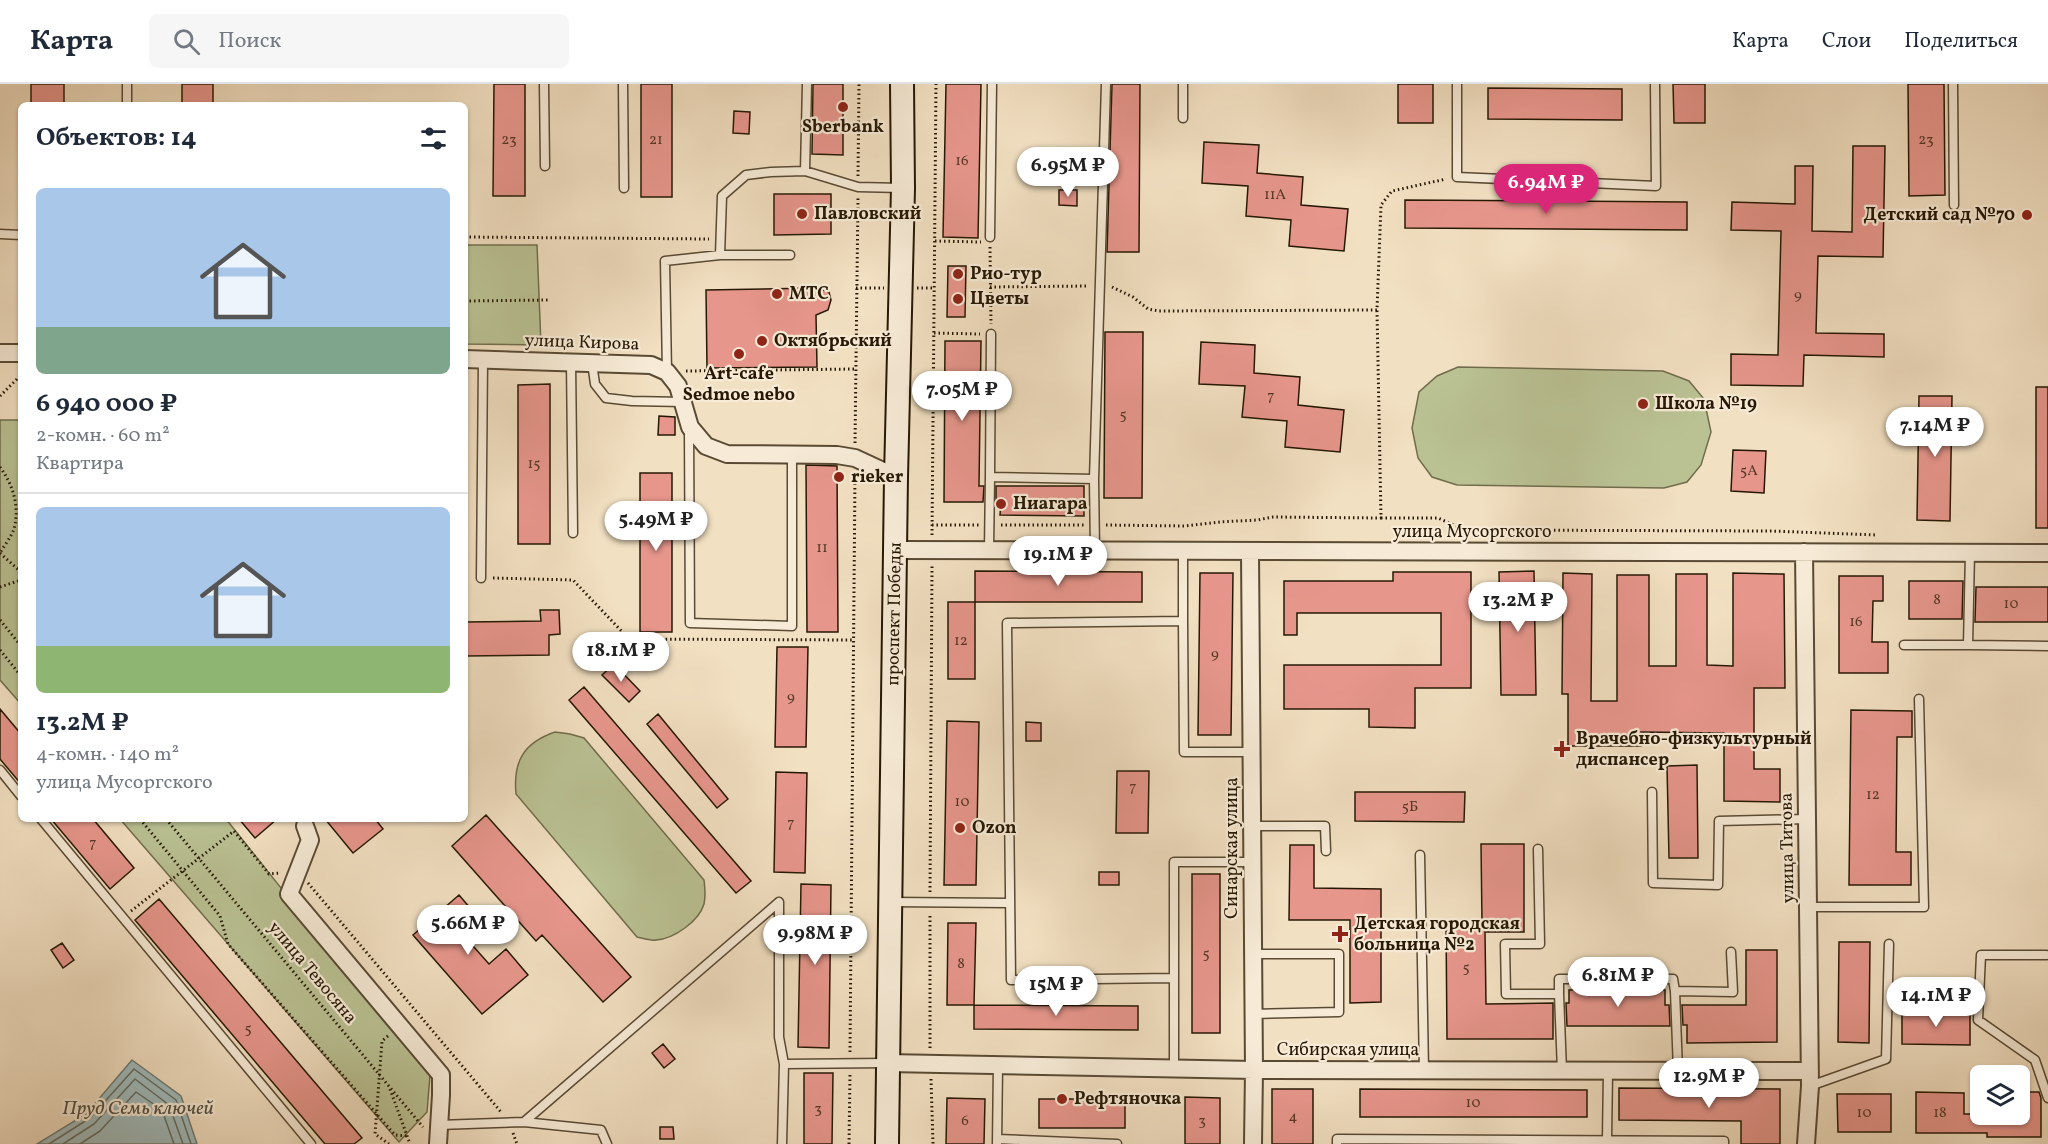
<!DOCTYPE html>
<html lang="ru">
<meta charset="utf-8">
<style>
:root{--surface:#fff;--page:#f6f6f7;--text:#1f2937;--muted:#747a83;--line:#e0e1e3;--accent:#db2777}
body{margin:0;font-family:Vollkorn,serif;background:var(--page);color:var(--text);height:100vh;display:flex;flex-direction:column;font-size:22px;white-space:nowrap}
*{box-sizing:border-box;margin:0}
p{font-size:20px;color:var(--muted)}
.icon{flex:none;width:33px;height:33px;fill:none;stroke:currentColor;stroke-width:2;stroke-linecap:round;stroke-linejoin:round}
.map{position:relative;flex:1;overflow:hidden}
.side{position:absolute;left:18px;top:18px;width:450px;height:720px;display:flex;flex-direction:column;background:var(--surface);border-radius:9px;box-shadow:0 2px 4px #0004}
.side>*{flex:none}
.controls{position:absolute;left:1970px;top:981px;display:grid;gap:12px}
.controls a{display:grid;place-items:center;width:60px;height:60px;border-radius:9px;background:var(--surface);box-shadow:0 2px 4px #0004;font-size:30px}
.price{position:absolute;translate:-50% -51px;padding:0 14px;border-radius:21px;background:#fff;color:#222;font-size:20px;line-height:39px;filter:drop-shadow(0 2px 3px #0008)}
.price::after{content:'';position:absolute;left:50%;top:36px;width:18px;height:14px;margin-left:-9px;background:inherit;clip-path:polygon(0 0,100% 0,50% 100%)}
.price.on{background:var(--accent);color:#fff}
ul{padding:0;list-style:none}
li{display:grid;align-content:center;gap:12px;height:318px;padding:0 18px}
li+li{border-top:2px solid var(--line)}
li span{display:grid;place-items:center;height:186px;border-radius:9px;color:#555}
li>.icon{margin-inline-start:auto}
span .icon{width:108px;height:108px;fill:#fffc;stroke-width:1}
li b{font-size:26px}
h2{display:flex;justify-content:space-between;align-items:center;height:72px;padding:0 18px;font-size:26px}
header{display:flex;align-items:center;gap:36px;box-sizing:border-box;height:84px;padding:0 30px;background:var(--surface);border-bottom:2px solid var(--line)}
header strong{font-size:28px}
nav{display:flex;gap:33px;margin-inline-start:auto;font-size:21px}
.search{width:420px;height:54px;background:var(--page);display:flex;align-items:center;gap:15px;box-sizing:border-box;padding:0 21px;border-radius:9px;color:var(--muted);font-size:22px}
.map>svg:first-child{display:block}
.green{fill:#bac294;stroke:#706d4c;stroke-width:1.5}
.water{fill:#9fbbbd;stroke:#6f7a73;stroke-width:1.5}
.lines{fill:none;stroke-linecap:round;stroke-linejoin:round}
.shore{stroke:#626a60;stroke-width:1.5}
.building{fill:#e7968c;stroke:#261804;stroke-width:1.5}
.service-casing{stroke:#594a34;stroke-width:11}
.minor-casing{stroke:#594a34;stroke-width:20}
.secondary-casing{stroke:#261804;stroke-width:26}
.path{stroke:#261804;stroke-width:3;stroke-dasharray:1.5 3;stroke-linecap:butt}
.service{stroke:#f7ebd7;stroke-width:8}
.minor{stroke:#f7ebd7;stroke-width:16}
.secondary{stroke:#f7ebd7;stroke-width:22}
.poi-dot{fill:#8f2418;stroke:#f7ebd7;stroke-width:2}
.labels{text-anchor:middle;dominant-baseline:central;stroke-width:4.5;stroke-linejoin:round;paint-order:stroke}
.number-label{font-size:15px;fill:#563826}
.poi-label{font-size:18px;font-weight:bold;fill:#261804;stroke:#f7ebd7;text-anchor:start}
.street-label{font-size:18px;fill:#261804;stroke:#f7ebd7}
.water-label{font-size:20px;font-style:italic;fill:#505145;stroke:#f7ebd7}
</style>
<header>
<strong>Карта</strong>
<div class="search"><svg class="icon" aria-label="search" viewBox="0 0 24 24"><circle cx="10" cy="10" r="6"/><path d="M15 15l6 6"/></svg>Поиск</div>
<nav><a>Карта</a><a>Слои</a><a>Поделиться</a></nav>
</header>
<div class="map">
<svg width="2048" height="1060" viewBox="0 0 2048 1060">
<rect width="100%" height="100%" fill="#f2e0c2"/>
<filter id="stains"><feTurbulence type="fractalNoise" baseFrequency=".00333" numOctaves="4"/><feColorMatrix values="0 0 0 0 .2 0 0 0 0 .09 0 0 0 0 .02 0 0 0 .5 -.17"/></filter>
<radialGradient id="worn" r=".72"><stop offset=".6" stop-color="#630" stop-opacity="0"/><stop offset="1" stop-color="#630" stop-opacity=".3"/></radialGradient>
<path class="green" d="M465,161H537L541,261L465,260Z
M1458,283L1663,287L1689,297L1704,315L1711,348L1701,381L1687,398L1664,404L1457,401L1432,393L1418,374L1412,344L1419,308L1437,292Z
M0,336H21V620L0,596Z
M555,648L570,650L584,654L704,796C705,804 706,811 704,820C699,837 674,855 656,856C650,857 642,854 637,853L516,710C513,678 523,659 555,648Z
M120,735H226L430,991L427,1028L399,1058Z"/>
<path class="water" d="M132,976L181,1012L197,1060H37L86,1030Z"/>
<g class="lines">
<path class="shore" d="M49,1060L90,1034L134,985L176,1016L191,1060
M63,1060L94,1040L135,995L169,1021L183,1060
M80,1060L100,1047L136,1008L162,1026L174,1060"/>
</g>
<path class="building" d="M31,0H64V21H31Z
M182,0H213V21H182Z
M494,0H525V112H493Z
M641,0H672V113H641Z
M813,0H843V71L812,70Z
M946,0H981L978,154L943,153Z
M1112,0H1140L1139,168H1107Z
M1398,0H1433V39H1398Z
M1673,0H1705V39H1674Z
M1908,0H1944L1945,111L1909,112Z
M1488,4L1622,5V36L1488,35Z
M734,27L750,28L749,50L733,49Z
M1204,58L1259,61L1257,89L1303,93L1301,121L1348,125L1344,167L1289,162L1291,136L1246,132L1248,102L1202,99Z
M1853,62H1885L1883,173L1818,172L1816,249L1884,250V273L1804,271L1803,302L1731,301V270L1778,271L1781,147L1731,146L1732,118L1795,120V82H1813L1812,147L1852,148Z
M1059,106H1077V122L1059,121Z
M774,110H831V150L774,151Z
M1405,116L1687,118V146L1405,144Z
M948,182H966L965,233H947Z
M816,204L829,208L831,216L828,226L816,231L817,283L707,284L706,206Z
M1105,248H1143L1142,414H1104Z
M945,257H981L979,402H984L983,418H944Z
M1201,258L1255,261L1254,289L1300,293L1298,321L1344,326L1340,368L1285,363L1287,337L1242,333L1245,302L1199,300Z
M550,300V460H518V301Z
M2036,303H2048V444H2036Z
M1919,312H1952L1950,437L1917,436Z
M659,332L675,333V351H658Z
M1733,366L1766,367L1764,409L1731,407Z
M806,381L837,382L838,548H807Z
M640,389H672V548H640Z
M996,402H1084V432L1000,431L1001,418H996Z
M975,487L1142,488V518H975Z
M1534,487L1536,611H1501L1499,488Z
M1393,488H1471V604H1415V644L1369,643V625H1284V581H1441V529H1297V551H1284V497H1393Z
M1200,489H1233L1231,651H1198Z
M1563,489L1592,490L1591,617H1617V491H1649V582H1676V490H1707V581L1733,582V489L1784,490L1785,604H1754V685H1780V718L1724,717V649L1641,648V662H1568V610H1562Z
M1839,492H1883V517H1873L1872,558H1888V589H1839Z
M1909,497H1963L1962,535H1909Z
M1976,503H2048V538H1975Z
M948,518H975V595H948Z
M540,526H559L560,550L549,551V571L465,572V538L541,537Z
M777,563H808L806,663H775Z
M614,580L640,607L629,618L602,591Z
M584,603L751,797L736,809L569,616Z
M0,625L21,650V700L0,675Z
M1851,626L1912,627V653H1897L1896,768H1911V801H1849Z
M658,630L728,715L717,724L647,640Z
M947,637L979,638L976,801H944Z
M1026,638L1041,639V657H1026Z
M1697,681L1698,774H1669L1667,682Z
M1117,687H1149L1148,749H1116Z
M776,688L807,689L805,789L774,788Z
M1355,708H1465L1464,738L1355,737Z
M486,731L631,893L603,918L542,851L536,857L452,762Z
M51,735H93L134,784L110,805Z
M239,735H277L255,754Z
M325,735H375L383,745L353,769Z
M1481,760H1524V848H1485L1486,920L1553,919V955H1447L1446,839L1482,838Z
M1290,761H1314V804L1381,805V918L1350,919V836H1289Z
M1099,788H1119V801H1099Z
M1192,790H1220V949H1192Z
M801,800L831,801L829,964L798,963Z
M459,811L482,838L465,853L489,880L506,865L528,891L482,930L413,851Z
M159,815L362,1054L354,1060H325L135,836Z
M948,839H976L974,921H947Z
M1839,858H1870L1869,959L1838,958Z
M62,859L74,876L63,884L51,866Z
M1746,866H1777V958L1687,959V941H1683L1682,921H1746Z
M1569,906H1665V921H1669L1670,942H1567L1566,919H1569Z
M974,921L1138,922V946L974,945Z
M1902,928H1970V961L1902,960Z
M663,960L675,975L664,984L652,969Z
M804,989H833L832,1060H804Z
M1619,1004L1780,1005V1060H1741V1037L1619,1036Z
M1272,1005H1313V1060H1272Z
M1360,1005L1587,1006V1033H1360Z
M1916,1008L1964,1009V1030H2019V1008H2039L2041,1014V1053H1987V1049H1916Z
M1837,1010H1891V1048H1838Z
M1185,1013L1220,1014V1060H1185Z
M947,1014L985,1015L984,1060H946Z
M1039,1015H1125V1044H1039Z
M660,1043H673L674,1055H660Z"/>
<g class="lines">
<g class="service-casing">
<path id="service" d="M544,0L545,82
M623,0L624,104
M1183,0V34
M1457,0V93L1656,102L1655,0
M1953,0L1954,121
M127,21V0
M805,87L807,0
M0,150L21,151
M990,153L992,0
M720,171H790
M571,278L573,449
M592,279L595,300L606,314L632,317L683,318
M667,288L665,177L720,171L722,112L746,91L771,88L805,87L858,103L902,104
M689,344L690,539L792,542V371
M990,393L991,250
M989,467L990,393L1094,395
M1095,467L1094,395L1106,0
M1183,467V537
M481,494L483,276
M1904,561H1968L1970,468
M1968,561L2048,562
M0,686L21,712
M1652,708L1653,799L1718,801L1719,737L1807,735
M41,735L311,1060
M1252,742H1325L1326,767
M1538,765L1540,860H1505L1506,910H1559L1562,987
M1420,771L1424,986
M890,818L1010,819
M1808,823H1924L1919,615
M1253,870H1339V928L1253,930
M2046,871H1981L1978,936L2035,976L2048,1014
M1174,894L1011,896L1007,539L1183,537L1184,668H1251
M1559,910V895H1673L1675,907
M1174,984V778H1252
M1678,987L1675,907L1733,908L1731,868
M1810,1002L1886,975L1889,860
M524,1038L779,818V953L784,980
M439,1041L524,1038L601,1046L607,1060
M997,1055L1117,1060
M1607,1056L1608,987
M782,1060L784,980L886,979
M997,1060L998,981
M1337,1060V1055L1724,1057V1060"/>
</g>
<g class="minor-casing">
<path id="minor" d="M0,269H21
M465,275L651,281L667,288L678,302L690,343L706,362L727,370L837,371L855,374L896,393
M896,466L2048,469
M1250,468L1254,986L1253,1060
M1804,468L1810,1002L1806,1060
M305,742L310,756L289,810L441,991V1011L438,1060
M887,979L1254,986L1810,987"/>
</g>
<g class="secondary-casing">
<path id="secondary" d="M887,1060L896,393L903,104L902,0"/>
</g>
<path class="path" d="M858,92L859,0
M465,153L709,155
M935,157L981,158
M990,163L991,240
M990,203L1088,202
M1112,203L1133,213L1148,225L1159,227L1377,226L1381,121L1392,107L1446,95
M856,204H884
M917,204H934
M465,217L549,216
M934,249L980,250
M686,287L855,285
M0,312L21,291
M855,359L858,114
M0,383C13,401 20,422 14,445C11,453 4,462 0,469
M1381,434H1438L1465,446L1771,447L1877,451
M932,441H979
M1001,441H1084
M1106,441L1185,442L1220,438L1257,436L1273,433L1381,434L1377,226
M932,451L936,0
M0,469L21,488
M493,494L573,496L629,555L853,556
M0,503L21,496
M0,536L21,562
M0,566L21,592
M140,735L220,832L228,860L395,1051L407,1052
M166,735L423,1043
M308,799L501,1028
M930,808L932,482
M131,827L234,747L269,790L281,789
M388,952L382,957L375,1050L389,1060
M930,964V830
M850,968L855,390
M931,995L933,1060
M390,1005L410,1060
M513,1049L517,1060
M849,1060L850,990"/>
<use href="#service" class="service"/>
<use href="#minor" class="minor"/>
<use href="#secondary" class="secondary"/>
</g>
<g class="poi-dot">
<circle cx="843" cy="23" r="6"/>
<circle cx="802" cy="130" r="6"/>
<circle cx="2027" cy="131" r="6"/>
<circle cx="958" cy="190" r="6"/>
<circle cx="777" cy="210" r="6"/>
<circle cx="958" cy="215" r="6"/>
<circle cx="762" cy="257" r="6"/>
<circle cx="739" cy="270" r="6"/>
<circle cx="1643" cy="320" r="6"/>
<circle cx="839" cy="393" r="6"/>
<circle cx="1001" cy="420" r="6"/>
<path d="M1559 656h6v6h6v6h-6v6h-6v-6h-6v-6h6z"/>
<circle cx="960" cy="744" r="6"/>
<path d="M1337 841h6v6h6v6h-6v6h-6v-6h-6v-6h6z"/>
<circle cx="1062" cy="1015" r="6"/>
</g>
<g class="labels">
<g class="number-label">
<text x="509" y="56">23</text>
<text x="656" y="56">21</text>
<text x="1926" y="56">23</text>
<text x="962" y="77">16</text>
<text x="1275" y="111">11А</text>
<text x="1798" y="211">9</text>
<text x="1271" y="312">7</text>
<text x="1123" y="331">5</text>
<text x="534" y="380">15</text>
<text x="1749" y="387">5А</text>
<text x="822" y="464">11</text>
<text x="1937" y="516">8</text>
<text x="2011" y="520">10</text>
<text x="1856" y="538">16</text>
<text x="961" y="557">12</text>
<text x="1215" y="570">9</text>
<text x="791" y="613">9</text>
<text x="1133" y="703">7</text>
<text x="1873" y="711">12</text>
<text x="962" y="718">10</text>
<text x="1410" y="723">5Б</text>
<text x="791" y="739">7</text>
<text x="93" y="759">7</text>
<text x="1206" y="870">5</text>
<text x="961" y="880">8</text>
<text x="1466" y="884">5</text>
<text x="248" y="945">5</text>
<text x="1473" y="1019">10</text>
<text x="818" y="1025">3</text>
<text x="1864" y="1029">10</text>
<text x="1940" y="1029">18</text>
<text x="1293" y="1033">4</text>
<text x="965" y="1037">6</text>
<text x="1202" y="1037">3</text>
</g>
<g class="poi-label">
<text x="843" y="43" text-anchor="middle">Sberbank</text>
<text x="814" y="130">Павловский</text>
<text x="2015" y="131" text-anchor="end">Детский сад №70</text>
<text x="970" y="190">Рио-тур</text>
<text x="789" y="210">МТС</text>
<text x="970" y="215">Цветы</text>
<text x="774" y="257">Октябрьский</text>
<text x="739" y="290" text-anchor="middle">Art-cafe<tspan x="739" dy="21">Sedmoe nebo</tspan></text>
<text x="1655" y="320">Школа №19</text>
<text x="851" y="393">rieker</text>
<text x="1013" y="420">Ниагара</text>
<text x="1576" y="655">Врачебно-физкультурный<tspan x="1576" dy="21">диспансер</tspan></text>
<text x="972" y="744">Ozon</text>
<text x="1354" y="840">Детская городская<tspan x="1354" dy="21">больница №2</tspan></text>
<text x="1074" y="1015">Рефтяночка</text>
</g>
<g class="street-label">
<text transform="translate(582 259) rotate(2)">улица Кирова</text>
<text x="1472" y="448">улица Мусоргского</text>
<text transform="translate(895 530) rotate(-89)">проспект Победы</text>
<text transform="translate(1232 764) rotate(-90)">Синарская улица</text>
<text transform="translate(1788 764) rotate(-91)">улица Титова</text>
<text transform="translate(312 889) rotate(50)">улица Тевосяна</text>
<text x="1348" y="966">Сибирская улица</text>
</g>
<g class="water-label">
<text x="138" y="1025">Пруд Семь ключей</text>
</g>
</g>
<rect width="100%" height="100%" filter="url(#stains)"/>
<rect width="100%" height="100%" fill="url(#worn)"/>
</svg>
<div class="controls">
<a><svg class="icon" aria-label="layers" viewBox="0 0 24 24"><path d="M12 4l9 5-9 5-9-5zM3 14l9 5 9-5"/></svg></a>
</div>
<b class="price" style="left:1068px;top:114px">6.95M ₽</b>
<b class="price on" style="left:1546px;top:131px">6.94M ₽</b>
<b class="price" style="left:962px;top:338px">7.05M ₽</b>
<b class="price" style="left:1935px;top:374px">7.14M ₽</b>
<b class="price" style="left:656px;top:468px">5.49M ₽</b>
<b class="price" style="left:1058px;top:503px">19.1M ₽</b>
<b class="price" style="left:1518px;top:549px">13.2M ₽</b>
<b class="price" style="left:621px;top:599px">18.1M ₽</b>
<b class="price" style="left:468px;top:872px">5.66M ₽</b>
<b class="price" style="left:815px;top:882px">9.98M ₽</b>
<b class="price" style="left:1618px;top:924px">6.81M ₽</b>
<b class="price" style="left:1056px;top:933px">15M ₽</b>
<b class="price" style="left:1936px;top:944px">14.1M ₽</b>
<b class="price" style="left:1709px;top:1025px">12.9M ₽</b>
<section class="side">
<h2>Объектов: 14<svg class="icon" aria-label="filters" viewBox="0 0 24 24"><path d="M4 7h16M4 17h16"/><circle cx="9" cy="7" r="2"/><circle cx="15" cy="17" r="2"/></svg></h2>
<ul>
<li><span style="background:linear-gradient(#a9c7e8 75%,#7fa58c 0)"><svg class="icon" aria-label="home" viewBox="0 0 24 24"><path d="M3 11l9-7 9 7M6 9v11h12V9"/></svg></span><div><b>6 940 000 ₽</b><p>2-комн. · 60 m²</p><p>Квартира</p></div></li>
<li><span style="background:linear-gradient(#a9c7e8 75%,#8fb573 0)"><svg class="icon" aria-label="home" viewBox="0 0 24 24"><path d="M3 11l9-7 9 7M6 9v11h12V9"/></svg></span><div><b>13.2M ₽</b><p>4-комн. · 140 m²</p><p>улица Мусоргского</p></div></li>
</ul>
</section>
</div>
